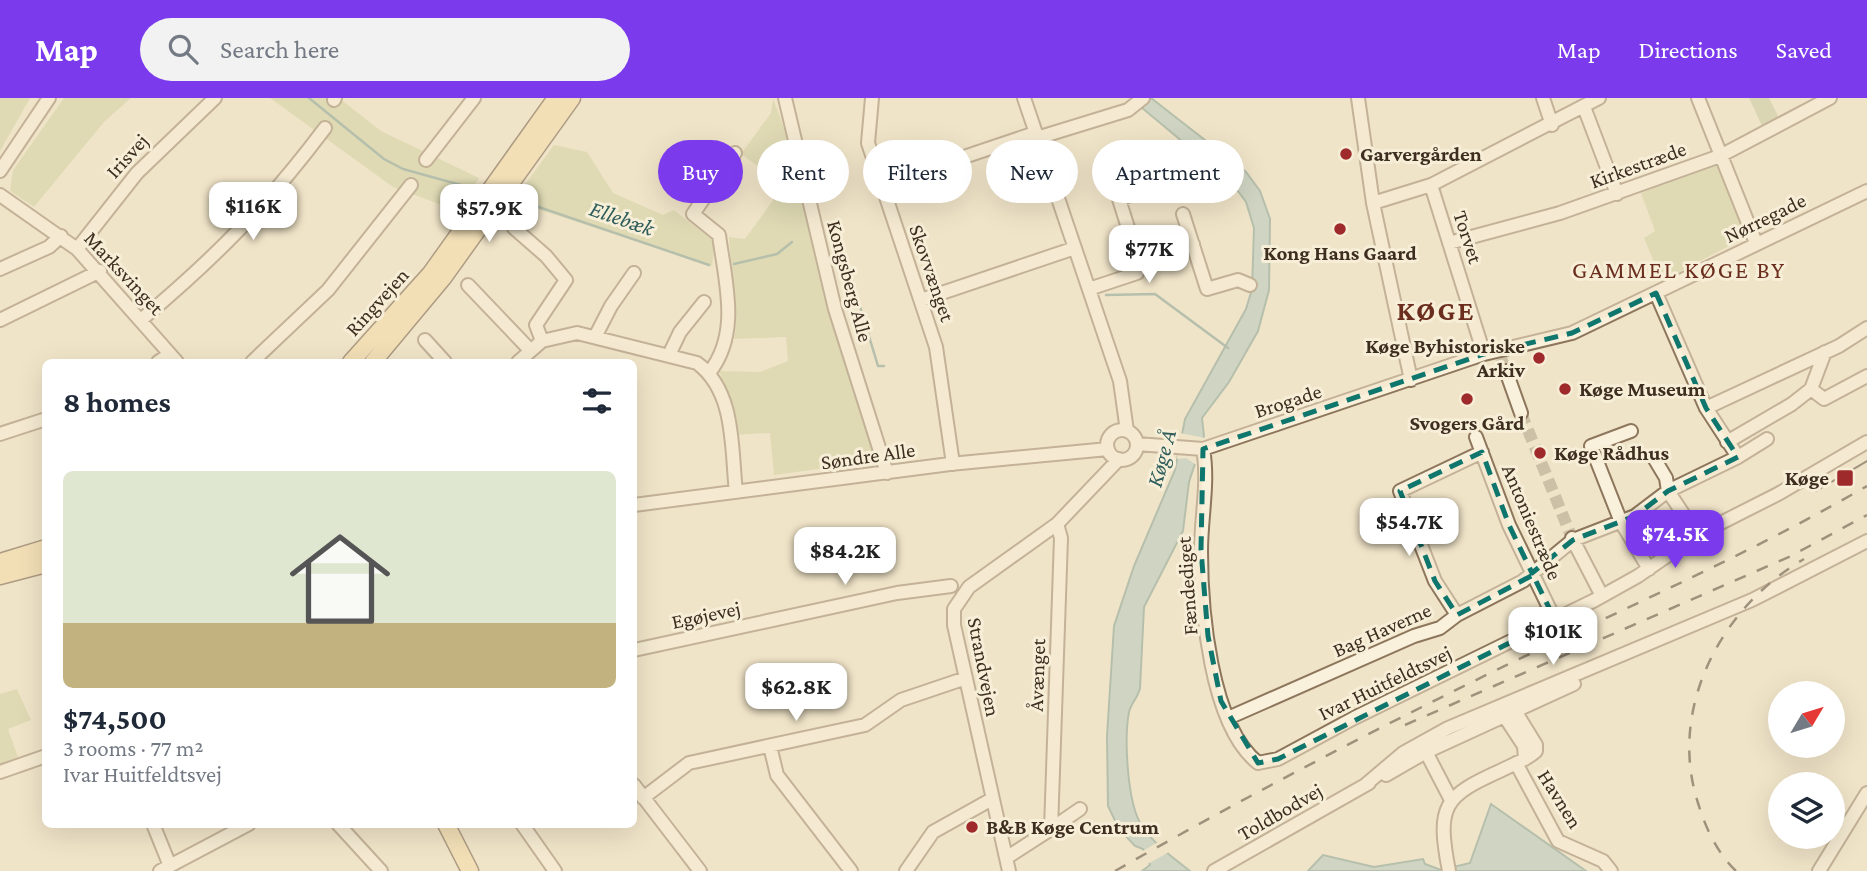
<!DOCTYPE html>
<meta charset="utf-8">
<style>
:root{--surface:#fff;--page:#f2f2f3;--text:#1f2937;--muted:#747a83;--line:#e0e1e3;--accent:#7c3aed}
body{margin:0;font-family:"Crimson Pro",serif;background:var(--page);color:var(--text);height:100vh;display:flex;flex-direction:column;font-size:26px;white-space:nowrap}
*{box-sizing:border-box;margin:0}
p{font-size:23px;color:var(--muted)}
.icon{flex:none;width:38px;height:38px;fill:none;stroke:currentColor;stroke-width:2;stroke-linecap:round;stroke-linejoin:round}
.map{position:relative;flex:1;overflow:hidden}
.drawer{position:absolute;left:42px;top:261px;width:595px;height:469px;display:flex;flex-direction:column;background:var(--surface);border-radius:10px;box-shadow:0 7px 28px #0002}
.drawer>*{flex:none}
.hud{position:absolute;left:658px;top:42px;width:665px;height:63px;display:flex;gap:14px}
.needle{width:46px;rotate:52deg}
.controls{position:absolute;left:1768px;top:583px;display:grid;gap:14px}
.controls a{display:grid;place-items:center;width:77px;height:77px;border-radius:50%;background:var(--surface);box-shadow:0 7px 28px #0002;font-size:35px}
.price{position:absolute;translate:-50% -60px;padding:0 16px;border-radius:14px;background:#fff;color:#222;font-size:23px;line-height:46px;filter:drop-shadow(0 2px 4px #0008)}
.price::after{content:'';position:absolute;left:50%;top:42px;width:21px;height:16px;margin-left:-10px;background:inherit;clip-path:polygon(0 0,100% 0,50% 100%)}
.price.active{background:var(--accent);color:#fff}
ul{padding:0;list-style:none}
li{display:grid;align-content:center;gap:14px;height:371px;padding:0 21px}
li+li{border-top:2px solid var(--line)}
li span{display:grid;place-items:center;height:217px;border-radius:10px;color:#555}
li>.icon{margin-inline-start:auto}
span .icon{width:126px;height:126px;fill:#fffc;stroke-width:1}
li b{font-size:30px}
h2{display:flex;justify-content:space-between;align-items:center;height:84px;padding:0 21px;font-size:30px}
.chip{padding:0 24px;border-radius:32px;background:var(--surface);box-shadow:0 7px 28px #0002;font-size:24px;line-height:63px}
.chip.active{background:var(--accent);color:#fff}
header{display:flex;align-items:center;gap:42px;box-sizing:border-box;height:98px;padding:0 35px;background:var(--accent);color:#fff}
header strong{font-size:33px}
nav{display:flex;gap:38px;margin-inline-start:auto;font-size:24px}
.search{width:490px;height:63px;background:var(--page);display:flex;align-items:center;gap:18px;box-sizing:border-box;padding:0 24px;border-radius:38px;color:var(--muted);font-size:26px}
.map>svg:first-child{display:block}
.green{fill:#c9cf9b}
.cemetery{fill:#bfc49a}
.water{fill:#a9c4bc;stroke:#6f938a;stroke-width:2}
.pier{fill:#f0e4c8}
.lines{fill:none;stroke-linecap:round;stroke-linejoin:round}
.stream{stroke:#6f938a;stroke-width:2.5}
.minor-tunnel{stroke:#ccc0a6;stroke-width:12;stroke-dasharray:12 6;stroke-linecap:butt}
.minor-casing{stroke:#8d765c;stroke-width:16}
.major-casing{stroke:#5b4430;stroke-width:19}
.minor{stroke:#faf1dc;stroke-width:12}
.major{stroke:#f3d9a0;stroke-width:16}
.tram{stroke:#3d2e20;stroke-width:2}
.rail{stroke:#3d2e20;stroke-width:2.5;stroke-dasharray:12 12;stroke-linecap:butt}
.marked{fill:none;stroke:#0f766e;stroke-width:5;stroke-dasharray:14 9;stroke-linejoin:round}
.poi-dot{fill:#9e2a2b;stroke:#f7eed8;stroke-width:2.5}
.labels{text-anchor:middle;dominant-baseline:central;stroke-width:6;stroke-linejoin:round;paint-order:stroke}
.poi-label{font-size:21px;font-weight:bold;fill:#3d2e20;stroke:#f7eed8;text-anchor:start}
.street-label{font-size:21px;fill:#3d2e20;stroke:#f7eed8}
.water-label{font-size:23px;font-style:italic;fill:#2f5d5a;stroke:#f7eed8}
.quarter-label{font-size:24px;letter-spacing:2px;fill:#6b2e1e;stroke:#f7eed8}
.district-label{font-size:28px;font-weight:bold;letter-spacing:2px;fill:#6b2e1e;stroke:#f7eed8}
</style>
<header>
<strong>Map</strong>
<div class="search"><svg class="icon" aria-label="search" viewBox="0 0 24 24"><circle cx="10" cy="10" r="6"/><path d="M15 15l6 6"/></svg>Search here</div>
<nav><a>Map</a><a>Directions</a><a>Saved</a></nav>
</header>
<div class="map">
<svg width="1867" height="773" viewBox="0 0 1867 773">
<rect width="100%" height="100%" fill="#f0e4c8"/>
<path class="green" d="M0,0H30L0,53Z
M64,0H131L104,24L34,109L10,93L13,72Z
M270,0H339L381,33L479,80L458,113L393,89Z
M773,1C797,58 802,109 817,168C833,234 856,298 878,363L774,377L770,335L734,337L731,302L719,273L760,274L788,263L786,239L734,241C741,209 730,173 729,139L745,141L784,87L741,56L771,15Z
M554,47L587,54L613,95L663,117L674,112L715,144L712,168L513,103Z
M1715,64L1746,139L1662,183L1644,140L1655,133L1641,95Z
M17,591L31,622L8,631L18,659L0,666V596Z"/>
<path class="cemetery" d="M1749,0H1769L1780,22L1763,30Z"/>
<path class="water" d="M1151,0L1246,74L1260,93L1270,121L1269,192L1258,233L1229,284L1202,320L1204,338L1189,384L1183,433L1144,509L1140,590C1138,600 1131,605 1129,614C1124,640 1127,706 1142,728C1155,747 1172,759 1190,773H1142L1150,767L1143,751L1135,748L1119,731L1108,708L1107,638L1114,528L1134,468L1175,372L1185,321L1246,211L1252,191L1254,130L1246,104L1232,85L1141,9Z
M1491,706L1586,773H1308L1323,757L1374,769L1423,761L1425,766L1441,772L1470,765Z"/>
<path class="pier" d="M1180,335L1205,340L1198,368L1186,360L1177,361Z
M1160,743L1169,754L1144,768L1147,765L1141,754Z"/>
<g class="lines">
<path class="stream" d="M309,0L384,61L403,71L468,89
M524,104L709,167
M834,139L841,146L878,268H884
M734,166L777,156L792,144
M1106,197L1155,196L1228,250"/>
<path class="minor-tunnel" d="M1501,260L1506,273
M1521,315L1572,440"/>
<g class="minor-casing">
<path id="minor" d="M785,0L835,211L887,375
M872,0L868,45L936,249L953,366
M1024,0L1120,283L1127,333
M1358,0L1373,105L1411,282
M1543,0L1552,27
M1698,0L1756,145
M334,2L335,0
M1584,9L1617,96
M1037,40L1128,12L1143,0
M426,62L474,0
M1109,70L1139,164
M0,73L49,0
M881,87L1035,35
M1431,87L1599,0
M0,97L77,151L177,264
M1119,101L1172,83
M1183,116L1207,191L1238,182L1250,187
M514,130L546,158L566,182L536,227L542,243
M1449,145L1560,115L1720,58L1830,0
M77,151L137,75L215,0
M0,171L49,149L61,138
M468,187L530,252
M1089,191L1137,175V165L1193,146
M1656,195L1706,310L1738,359
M921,202L1075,150
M142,221C215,160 268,106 325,30
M0,222L100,173
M595,239L611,208L634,175
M425,242L445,264
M1484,256L1572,235L1867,93
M669,257L680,234L704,204
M158,264L170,256
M252,264L328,192L411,87
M518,264L542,243L577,235L697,265C736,294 731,351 736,394
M1506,273L1521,315
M709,275C741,235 725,183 719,137L693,116L735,55
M1811,291L1824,301L1867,278
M1706,310L1839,248L1867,230
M1107 347a15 15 0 1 1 30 0a15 15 0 1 1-30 0Z
M1631,333L1591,348L1621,424L1649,471
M0,336L46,321
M1476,339L1509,427L1555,522
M1727,344L1792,306L1811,291L1825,254
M1137,346L1203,351L1484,256L1431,87L1373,105
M1203,351C1209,384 1201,419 1201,453C1201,510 1210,627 1258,665L1278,661L1354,620L1595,502L1638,478L1697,437L1778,396L1867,344
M1654,360L1666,380L1668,393L1697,437
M634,407L950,366L1108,351
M1572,440L1602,498
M1457,517L1523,483L1573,442L1635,418L1668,393L1738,359L1767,341
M634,552L897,495L951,488
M1501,613L1524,648L1525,661
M1228,620L1414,538L1440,530L1457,517L1435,483L1400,393L1482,354
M770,648L777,677L851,773
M1426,654L1451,702
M1516,665L1558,743L1603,763L1611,773
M0,674L46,658
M1386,677L1426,654L1574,586
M634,687L700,773
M1364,688L1403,655L1448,630L1752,502L1867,443
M643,700L689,665L865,627L901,602L966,580
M153,726L170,768
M338,726L381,773
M522,726L555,773
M1051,731L1080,711
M1006,760L1051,731L1061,440L1057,426
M160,773L249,726
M906,773L933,734L992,701
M1009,773L954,527V511L969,489L1057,426L1119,361
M1214,773L1369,685
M1449,773C1436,707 1444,698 1502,672C1513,666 1527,662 1536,653V647L1512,608
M1819,773L1867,695"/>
</g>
<g class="major-casing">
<path id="major" d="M351,264L431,175L556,0
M373,264L443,180L572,0
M0,464L46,450
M0,478L46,466
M446,726L470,773"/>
</g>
<use href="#minor" class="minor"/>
<use href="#major" class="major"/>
<path class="tram" d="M1816,393L1867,363"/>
<path class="rail" d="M1405,627L1791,458L1867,417
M1115,773C1247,698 1379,629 1515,563C1634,506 1753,454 1867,388
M1736,773C1718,756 1706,731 1699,708C1666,612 1721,509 1804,461"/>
</g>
<path d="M0 0H1867V773H0ZM1656,195L1706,310L1738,359L1668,393L1635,418L1573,442L1532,475L1509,427L1482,354L1400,393L1435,483L1457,517L1533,477L1555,522L1278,661L1258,665L1221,603L1208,538L1201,452L1203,351L1484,256L1572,235Z" fill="#f0e4c8" fill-opacity=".55" fill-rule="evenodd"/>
<path class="marked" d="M1656,195L1706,310L1738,359L1668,393L1635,418L1573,442L1532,475L1509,427L1482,354L1400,393L1435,483L1457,517L1533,477L1555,522L1278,661L1258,665L1221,603L1208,538L1201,452L1203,351L1484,256L1572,235Z"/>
<g class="poi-dot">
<circle cx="1346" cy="56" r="7"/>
<circle cx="1340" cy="131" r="7"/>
<circle cx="1539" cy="260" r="7"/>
<circle cx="1565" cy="291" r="7"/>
<circle cx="1467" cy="301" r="7"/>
<circle cx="1540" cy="355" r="7"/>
<rect x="1836" y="371" width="18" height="18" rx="3.5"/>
<circle cx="972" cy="729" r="7"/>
</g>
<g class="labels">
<g class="poi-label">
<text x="1360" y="56">Garvergården</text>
<text x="1340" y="155" text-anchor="middle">Kong Hans Gaard</text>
<text x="1525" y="248" text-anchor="end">Køge Byhistoriske<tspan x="1525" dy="24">Arkiv</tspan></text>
<text x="1579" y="291">Køge Museum</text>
<text x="1467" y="325" text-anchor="middle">Svogers Gård</text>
<text x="1554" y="355">Køge Rådhus</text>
<text x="1829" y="380" text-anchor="end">Køge</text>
<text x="986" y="729">B&amp;B Køge Centrum</text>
</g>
<g class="street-label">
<text transform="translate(127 58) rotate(-48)">Irisvej</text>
<text transform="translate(1638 67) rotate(-20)">Kirkestræde</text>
<text transform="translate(1765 120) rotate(-26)">Nørregade</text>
<text transform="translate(1468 139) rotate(72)">Torvet</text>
<text transform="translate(124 175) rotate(47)">Marksvinget</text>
<text transform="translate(932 175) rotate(71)">Skovvænget</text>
<text transform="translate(850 183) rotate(75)">Kongsberg Alle</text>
<text transform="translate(377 204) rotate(-48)">Ringvejen</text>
<text transform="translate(1288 303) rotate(-18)">Brogade</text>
<text transform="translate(868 358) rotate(-8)">Søndre Alle</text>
<text transform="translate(1532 424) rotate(67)">Antoniestræde</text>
<text transform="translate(1187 488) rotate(-94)">Fændediget</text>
<text transform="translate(706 517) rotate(-12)">Egøjevej</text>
<text transform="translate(1382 532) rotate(-24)">Bag Haverne</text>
<text transform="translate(984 569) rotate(79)">Strandvejen</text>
<text transform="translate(1037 577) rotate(-88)">Åvænget</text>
<text transform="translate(1385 585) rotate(-26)">Ivar Huitfeldtsvej</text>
<text transform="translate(1560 701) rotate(58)">Havnen</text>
<text transform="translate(1280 714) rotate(-30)">Toldbodvej</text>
</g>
<g class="water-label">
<text transform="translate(622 120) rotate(19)">Ellebæk</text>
<text transform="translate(1161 360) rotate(-75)">Køge Å</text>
</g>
<g class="quarter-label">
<text x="1679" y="171">GAMMEL KØGE BY</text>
</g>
<g class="district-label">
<text x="1436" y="212">KØGE</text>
</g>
</g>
</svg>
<div class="controls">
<a><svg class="needle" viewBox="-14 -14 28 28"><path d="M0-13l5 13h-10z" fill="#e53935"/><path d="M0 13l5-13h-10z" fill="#747a83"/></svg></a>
<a><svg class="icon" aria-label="layers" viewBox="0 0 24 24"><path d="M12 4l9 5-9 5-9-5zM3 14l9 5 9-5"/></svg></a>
</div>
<b class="price" style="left:253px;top:144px">$116K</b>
<b class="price" style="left:489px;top:146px">$57.9K</b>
<b class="price" style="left:1149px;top:187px">$77K</b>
<b class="price" style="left:1409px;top:460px">$54.7K</b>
<b class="price active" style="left:1675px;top:472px">$74.5K</b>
<b class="price" style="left:845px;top:489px">$84.2K</b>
<b class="price" style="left:1553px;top:569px">$101K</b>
<b class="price" style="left:796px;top:625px">$62.8K</b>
<div class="hud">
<a class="chip active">Buy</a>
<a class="chip">Rent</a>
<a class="chip">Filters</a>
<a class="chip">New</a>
<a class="chip">Apartment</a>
</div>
<section class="drawer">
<h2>8 homes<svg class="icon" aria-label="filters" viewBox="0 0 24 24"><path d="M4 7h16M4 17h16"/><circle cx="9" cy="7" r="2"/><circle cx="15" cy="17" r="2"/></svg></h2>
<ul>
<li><span style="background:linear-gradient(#dfe7d0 70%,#c2b280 0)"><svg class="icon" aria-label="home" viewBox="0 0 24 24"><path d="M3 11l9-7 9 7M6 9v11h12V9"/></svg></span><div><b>$74,500</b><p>3 rooms · 77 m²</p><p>Ivar Huitfeldtsvej</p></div></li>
</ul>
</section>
</div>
